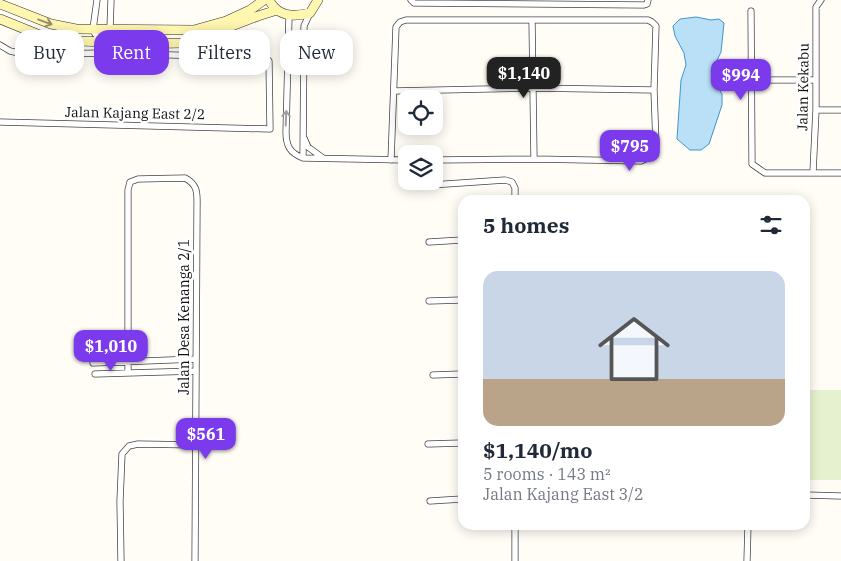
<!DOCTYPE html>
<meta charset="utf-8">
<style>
:root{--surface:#fff;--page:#f6f6f7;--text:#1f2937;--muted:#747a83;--accent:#7c3aed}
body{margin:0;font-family:"IBM Plex Serif",serif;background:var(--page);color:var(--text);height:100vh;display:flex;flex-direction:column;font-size:19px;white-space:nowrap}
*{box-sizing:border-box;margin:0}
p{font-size:16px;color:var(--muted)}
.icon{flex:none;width:28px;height:28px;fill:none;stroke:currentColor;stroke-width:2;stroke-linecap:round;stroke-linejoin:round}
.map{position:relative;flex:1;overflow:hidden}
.sheet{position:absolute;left:458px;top:195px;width:352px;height:335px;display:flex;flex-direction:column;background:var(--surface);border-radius:15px;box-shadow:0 2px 12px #0003}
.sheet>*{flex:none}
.guide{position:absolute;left:15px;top:30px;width:368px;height:45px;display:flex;gap:10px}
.buttons{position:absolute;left:398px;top:90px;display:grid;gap:10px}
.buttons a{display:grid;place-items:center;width:45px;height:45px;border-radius:10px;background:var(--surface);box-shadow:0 2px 12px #0003;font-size:25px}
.price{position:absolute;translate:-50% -42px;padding:0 11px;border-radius:10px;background:var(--accent);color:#fff;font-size:16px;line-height:32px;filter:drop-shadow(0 1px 2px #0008)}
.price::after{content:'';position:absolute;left:50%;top:30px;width:15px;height:11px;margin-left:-8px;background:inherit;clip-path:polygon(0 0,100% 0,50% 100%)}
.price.selected{background:#222;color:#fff}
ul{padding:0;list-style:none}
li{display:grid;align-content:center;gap:10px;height:265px;padding:0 25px}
li span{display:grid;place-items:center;height:155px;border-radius:15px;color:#555}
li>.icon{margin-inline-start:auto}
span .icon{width:90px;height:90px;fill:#fffc;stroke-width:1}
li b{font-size:21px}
h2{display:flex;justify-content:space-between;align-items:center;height:60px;padding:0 25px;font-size:21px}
.tag{padding:0 18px;border-radius:15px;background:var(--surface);box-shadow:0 2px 12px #0003;font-size:18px;line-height:45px}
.tag.selected{background:var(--accent);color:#fff}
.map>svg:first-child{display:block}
.pitch{fill:#e6f2cf}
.water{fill:#b9e0f7;stroke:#3f96cf}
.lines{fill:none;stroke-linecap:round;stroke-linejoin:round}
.street-casing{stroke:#444;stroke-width:7}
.secondary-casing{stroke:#333;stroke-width:10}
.street{stroke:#fff;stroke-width:5.5}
.secondary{stroke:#fff6b0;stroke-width:9}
.oneway{stroke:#948f68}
.oneway2{stroke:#a0a0a0}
.labels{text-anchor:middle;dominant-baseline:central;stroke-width:5;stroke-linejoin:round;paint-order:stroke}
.street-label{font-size:14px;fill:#111;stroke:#fff}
</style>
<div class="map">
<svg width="841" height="561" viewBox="0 0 841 561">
<rect width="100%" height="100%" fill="#fffdf5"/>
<path class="pitch" d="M808,390H841V480H808Z"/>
<path class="water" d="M696,17L711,20L719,19L724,23L721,52L713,69V79L722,94V105L709,144L701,150H690L677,139L681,80L686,65L684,53L675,36L673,26L680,19Z"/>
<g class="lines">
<g class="street-casing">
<path id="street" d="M97,0L93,29L95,34L101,39
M411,0L414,3L644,5L647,4L648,0
M751,11L752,164L765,173H841
M289,16L286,132C286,146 290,153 303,158L406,160
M532,20L534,159
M93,40L106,34L110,29L111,0
M0,45L10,51L23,54L112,53L266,58L269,61L270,129L0,122
M751,80H816
M394,91L533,88L654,90
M816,110H841
M304,138L308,147L323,158
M303,158L304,26L310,13
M391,160L396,27L400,22L406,20H648L652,22L656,26L654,90L656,144L654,155L641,161L534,159L434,160
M813,172L816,110V7L821,0
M431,185L505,180L512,182L515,188V200
M429,242L462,240
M429,301L462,300
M93,363L196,359
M128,373V190L130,182L138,179L185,178C199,185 197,195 197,209L195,561
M95,374L196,371
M433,375L462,374
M428,444L462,443
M805,495L841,496
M430,501L462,499
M121,561L120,501L122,454L129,446L138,444L196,445
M515,561V525
M747,561L748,525"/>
</g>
<g class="secondary-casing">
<path id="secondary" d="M269,0C278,17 293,17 310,13L318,0
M0,4L51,24L76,29L194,30L226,21L250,10L264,0
M0,19L37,34L61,40L140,44L181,43L203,37L258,16L277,10"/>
</g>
<use href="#street" class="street"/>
<use href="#secondary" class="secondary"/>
</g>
<defs><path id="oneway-shaft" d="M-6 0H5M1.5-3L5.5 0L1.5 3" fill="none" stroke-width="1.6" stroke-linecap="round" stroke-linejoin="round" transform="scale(1.25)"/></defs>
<use class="oneway" href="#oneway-shaft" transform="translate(45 22) rotate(20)"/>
<use class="oneway2" href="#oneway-shaft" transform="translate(286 118) rotate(-88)"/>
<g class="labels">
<g class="street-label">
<text transform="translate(803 87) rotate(-89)">Jalan Kekabu</text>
<text transform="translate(135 113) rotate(1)">Jalan Kajang East 2/2</text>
<text transform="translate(184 317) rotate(-90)">Jalan Desa Kenanga 2/1</text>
</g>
</g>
</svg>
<div class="buttons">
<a><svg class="icon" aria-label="locate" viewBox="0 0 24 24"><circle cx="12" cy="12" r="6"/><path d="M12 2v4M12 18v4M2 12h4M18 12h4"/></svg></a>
<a><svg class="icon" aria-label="layers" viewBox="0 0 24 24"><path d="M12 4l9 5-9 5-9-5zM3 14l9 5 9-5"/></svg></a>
</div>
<b class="price selected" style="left:524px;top:99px">$1,140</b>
<b class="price" style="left:741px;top:101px">$994</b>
<b class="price" style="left:630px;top:172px">$795</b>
<b class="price" style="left:111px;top:372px">$1,010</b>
<b class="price" style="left:206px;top:460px">$561</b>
<div class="guide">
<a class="tag">Buy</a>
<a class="tag selected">Rent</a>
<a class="tag">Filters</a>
<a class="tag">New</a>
</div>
<section class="sheet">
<h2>5 homes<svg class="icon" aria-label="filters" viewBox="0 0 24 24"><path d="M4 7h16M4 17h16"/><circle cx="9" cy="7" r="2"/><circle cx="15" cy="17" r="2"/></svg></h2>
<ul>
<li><span style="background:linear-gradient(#c9d6e8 70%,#b9a48a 0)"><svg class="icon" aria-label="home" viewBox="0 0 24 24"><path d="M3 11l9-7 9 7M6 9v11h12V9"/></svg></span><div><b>$1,140/mo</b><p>5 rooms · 143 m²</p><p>Jalan Kajang East 3/2</p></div></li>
</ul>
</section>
</div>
